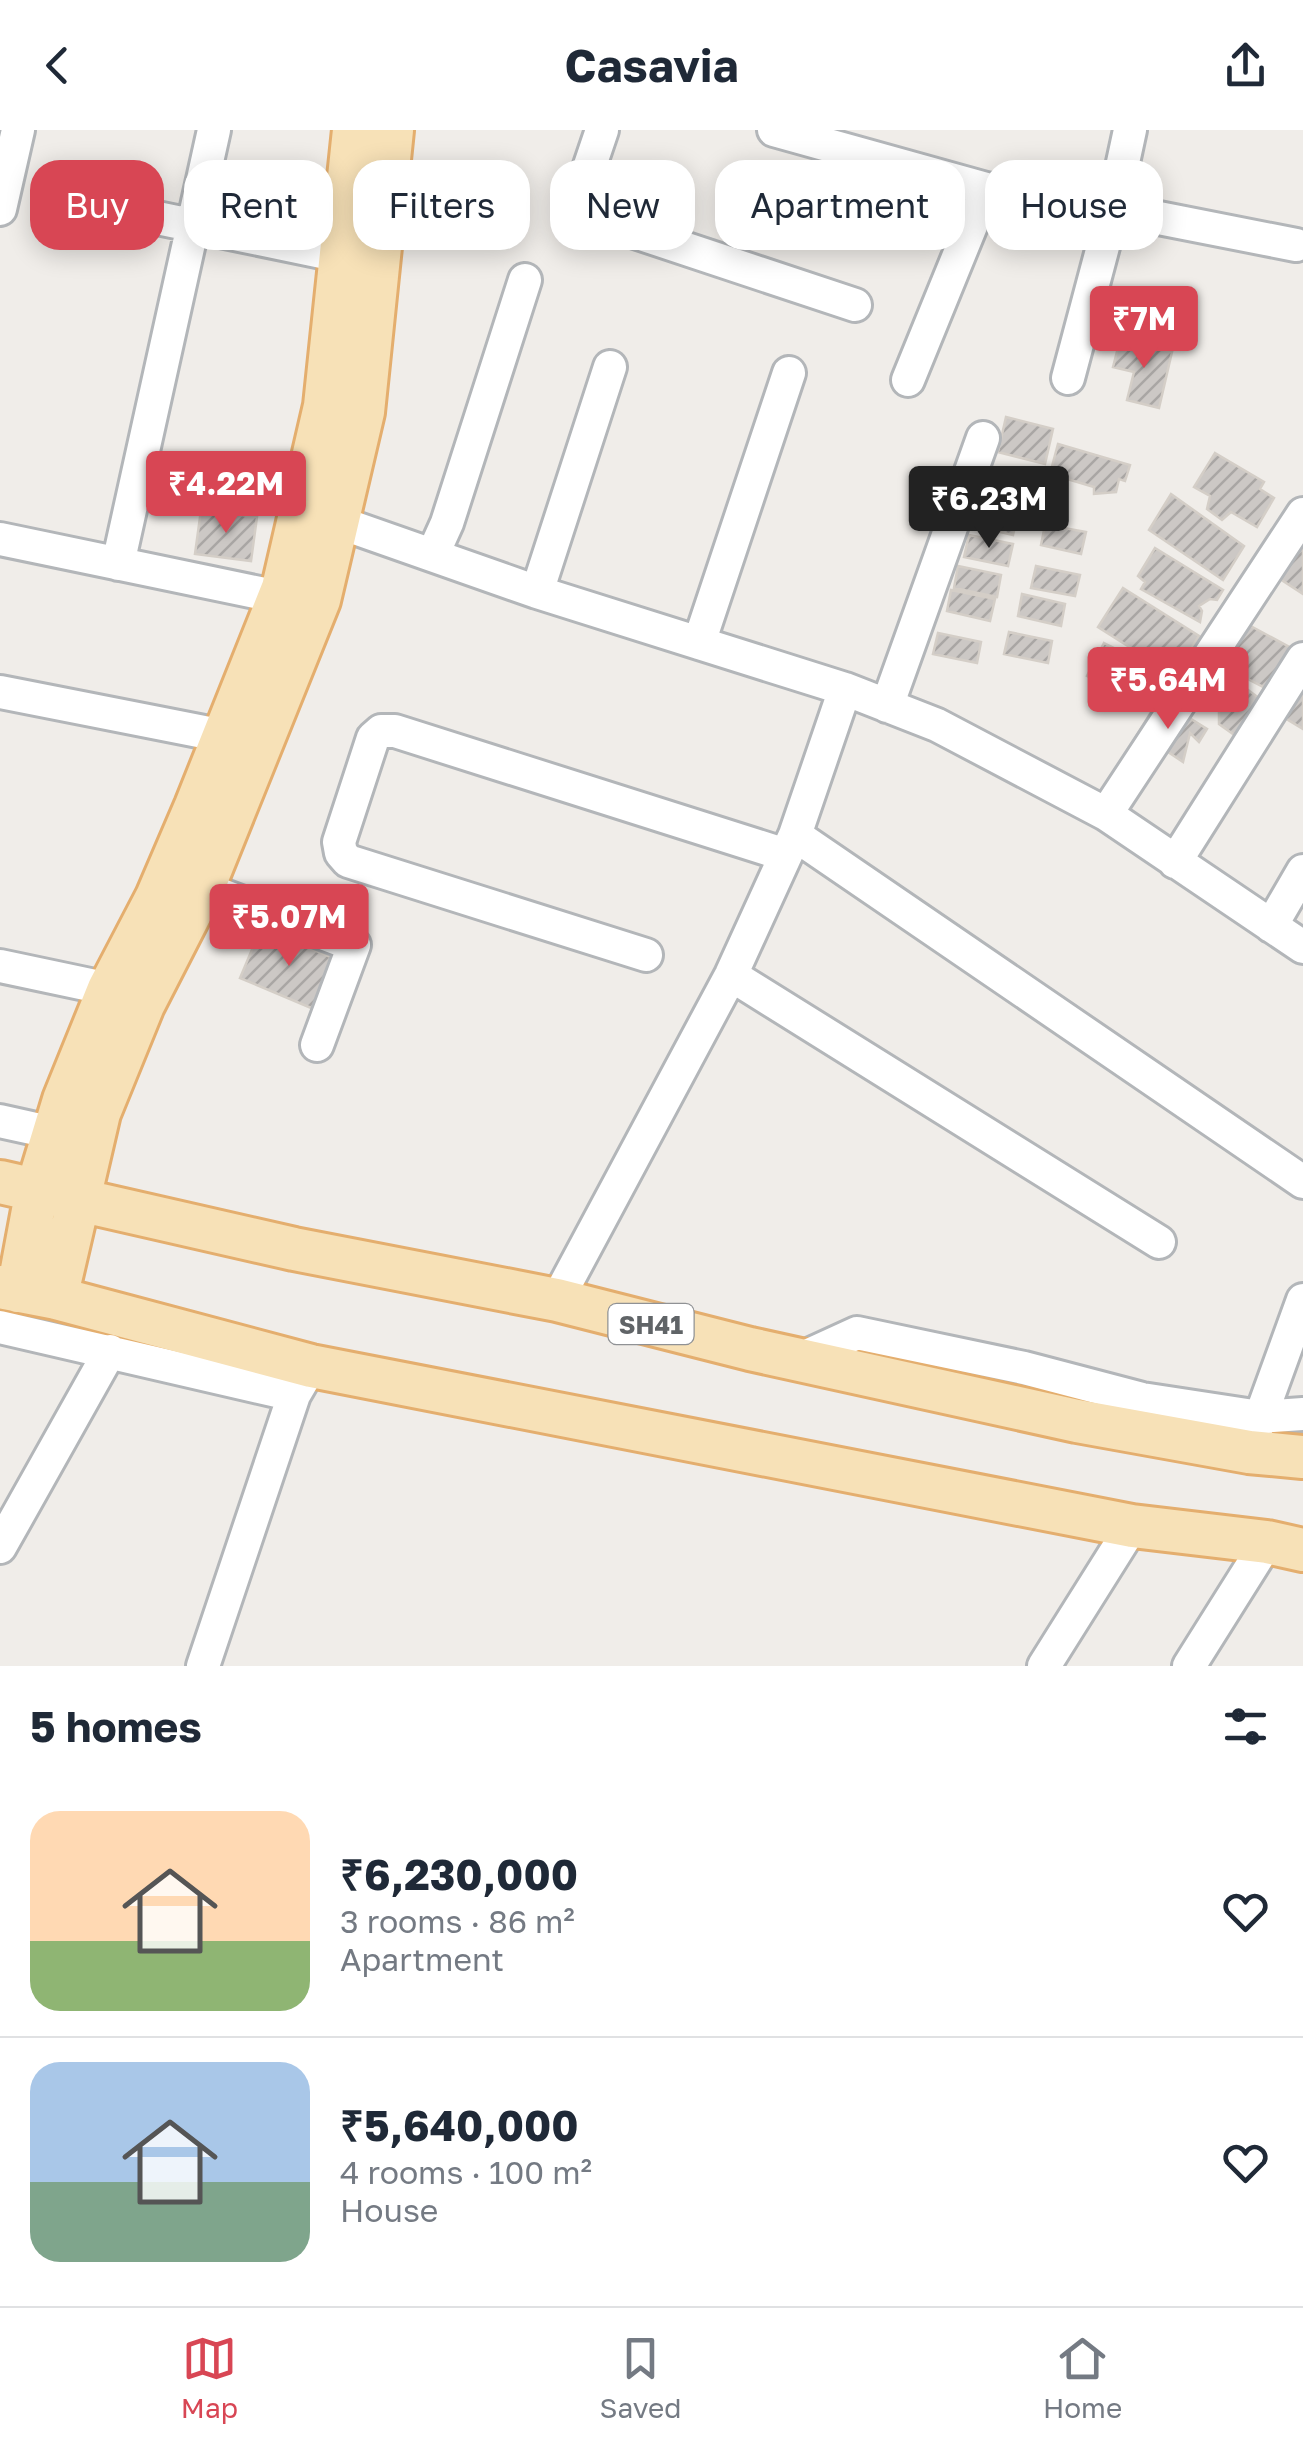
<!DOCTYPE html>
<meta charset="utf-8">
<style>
:root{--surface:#fff;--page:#f6f6f7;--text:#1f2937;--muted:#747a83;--line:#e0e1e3;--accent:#d84654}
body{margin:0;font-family:"Golos Text",sans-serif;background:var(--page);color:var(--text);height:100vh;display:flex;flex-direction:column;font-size:38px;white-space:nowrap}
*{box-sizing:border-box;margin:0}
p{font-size:32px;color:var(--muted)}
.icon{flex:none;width:55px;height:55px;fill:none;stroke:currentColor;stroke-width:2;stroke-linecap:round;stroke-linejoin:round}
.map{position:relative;height:1536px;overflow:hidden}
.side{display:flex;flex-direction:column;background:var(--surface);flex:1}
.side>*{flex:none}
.hud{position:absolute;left:30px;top:30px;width:1245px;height:90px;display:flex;gap:20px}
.price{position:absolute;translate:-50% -85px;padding:0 22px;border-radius:10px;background:var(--accent);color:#fff;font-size:32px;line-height:65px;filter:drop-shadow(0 2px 5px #0008)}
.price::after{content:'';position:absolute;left:50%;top:60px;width:30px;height:22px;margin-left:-15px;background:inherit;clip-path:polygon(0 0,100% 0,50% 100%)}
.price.selected{background:#222;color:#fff}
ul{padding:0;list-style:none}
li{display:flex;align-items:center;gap:30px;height:250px;padding:0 30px}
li+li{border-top:2px solid var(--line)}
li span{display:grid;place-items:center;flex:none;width:280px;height:200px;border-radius:30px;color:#555}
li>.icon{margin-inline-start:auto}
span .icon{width:120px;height:120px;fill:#fffc;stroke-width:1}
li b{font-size:42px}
h2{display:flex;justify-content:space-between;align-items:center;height:120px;padding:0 30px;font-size:42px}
.pill{padding:0 35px;border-radius:30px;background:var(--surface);box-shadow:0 5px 25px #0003;font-size:35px;line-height:90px}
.pill.selected{background:var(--accent);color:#fff}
header{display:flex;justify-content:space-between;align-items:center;height:130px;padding:0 30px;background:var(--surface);font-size:45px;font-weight:700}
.dock{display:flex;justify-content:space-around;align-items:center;height:140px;border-top:2px solid var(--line);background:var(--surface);font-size:28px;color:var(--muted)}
.dock a{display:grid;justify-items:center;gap:5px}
.dock .selected{color:var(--accent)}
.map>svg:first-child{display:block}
.building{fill:url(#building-hatch);stroke:#d4cec7;stroke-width:2.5}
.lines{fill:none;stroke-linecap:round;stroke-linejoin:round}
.minor-casing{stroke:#b3b6b9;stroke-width:38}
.major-casing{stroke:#e4ae6e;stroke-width:48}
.minor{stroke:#fff;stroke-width:32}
.major{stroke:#f7e1b7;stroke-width:42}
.labels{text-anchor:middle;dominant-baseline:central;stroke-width:8;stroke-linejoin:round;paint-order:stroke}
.shield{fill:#fff;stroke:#909295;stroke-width:2.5}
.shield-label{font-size:25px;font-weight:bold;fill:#606467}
</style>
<header><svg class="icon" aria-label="back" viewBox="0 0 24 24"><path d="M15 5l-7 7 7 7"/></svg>Casavia<svg class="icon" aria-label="share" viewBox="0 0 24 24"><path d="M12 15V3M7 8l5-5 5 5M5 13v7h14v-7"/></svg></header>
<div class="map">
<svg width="1303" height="1536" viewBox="0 0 1303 1536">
<defs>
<pattern id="building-hatch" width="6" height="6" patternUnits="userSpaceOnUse" patternTransform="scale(2.5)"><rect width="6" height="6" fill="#ccc8c5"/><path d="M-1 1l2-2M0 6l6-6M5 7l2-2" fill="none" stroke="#a9a6a4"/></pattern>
</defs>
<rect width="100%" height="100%" fill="#f0ede9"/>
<path class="building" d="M1120,210L1172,222L1159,278L1127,270L1134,242L1113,237Z
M1006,287L1053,299L1045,334L998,322Z
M1058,314L1130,335L1125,351L1119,349L1116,362L1094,364V357L1050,344Z
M1215,323L1264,352L1260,359L1274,368L1257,397L1231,382L1222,390L1207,379L1210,366L1194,357Z
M1171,364L1244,416L1223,450L1149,400Z
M974,373L1018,383L1013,405L970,395Z
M201,380L257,387L251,431L195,424Z
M1047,385L1061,388L1064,398L1086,402L1081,424L1041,415Z
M1279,400L1303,416V464L1257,434Z
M969,405L1013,414L1008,436L964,427Z
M1155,418L1223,460L1217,470L1210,469L1199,476L1202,481L1200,492L1141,459L1145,452L1138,446Z
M958,436L1001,445L997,467L954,458Z
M1036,436L1080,445L1075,466L1031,458Z
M1123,458L1199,506L1179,537L1169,542L1098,497Z
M951,460L995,469L990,491L947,481Z
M1022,464L1065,474L1061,496L1018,486Z
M1234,487L1295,520L1273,562L1244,547L1247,542L1214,524Z
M1009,502L1052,511L1048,533L1004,524Z
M938,503L981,512L977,533L933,524Z
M1104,513L1159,540L1142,573L1087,546Z
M1201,535L1213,551L1225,543L1267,574L1240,609L1219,594V580H1206L1183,566Z
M1303,547V599L1280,585Z
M1159,569L1207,599L1199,612L1190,603L1183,632L1162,618L1156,628L1132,613Z
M261,798L338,830L316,880L240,848Z"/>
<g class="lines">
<g class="minor-casing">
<path id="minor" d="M602,0L580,65L583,81L602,91L855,175
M774,0L986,59L1113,79L1296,115
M104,77L341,126
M0,79L18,0
M1068,248L1113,79L1130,0
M908,250L986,59
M315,384L537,462L845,559L937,595L1106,684L1303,817
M0,409L279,467
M433,424L447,393L525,150
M118,434L214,0
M537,462L610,237
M699,513L789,243
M845,559L795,705L1303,1052
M0,562L224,606
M887,576L983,308
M1106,684L1303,384
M1175,732L1303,529
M203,758L354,815L317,915
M1271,796L1303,741
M646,825L348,731L341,723L339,712L373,608L381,601H395L786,725
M0,836L109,859
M731,845L1159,1112
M0,991L54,1003
M557,1170L731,845L795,705
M0,1197L294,1265
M798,1230L857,1203L1024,1238L1142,1269L1260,1287L1303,1284
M1255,1302L1303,1170
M0,1417L110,1221
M203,1536L294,1265L311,1236
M1044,1536L1132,1396
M1189,1536L1267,1412"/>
</g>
<g class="major-casing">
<path id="major" d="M0,1052L294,1119L557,1170L750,1219L1077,1291L1249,1322L1303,1327
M0,1157L56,1168L311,1236L1132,1396L1267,1412L1303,1420
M18,1161L37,1059L64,970L109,859L157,767L196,676L283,458L325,276L354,0
M56,1168L99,983L143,875L203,758L319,470L363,282L392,0"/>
</g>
<use href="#minor" class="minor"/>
<use href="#major" class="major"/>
</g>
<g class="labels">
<rect class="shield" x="608.5" y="1174" width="85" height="40" rx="8"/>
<g class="shield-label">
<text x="651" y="1194">SH41</text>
</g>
</g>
</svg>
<b class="price" style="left:1144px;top:241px">₹7M</b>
<b class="price" style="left:226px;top:406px">₹4.22M</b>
<b class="price selected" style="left:989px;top:421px">₹6.23M</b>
<b class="price" style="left:1168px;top:602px">₹5.64M</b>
<b class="price" style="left:289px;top:839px">₹5.07M</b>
<div class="hud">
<a class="pill selected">Buy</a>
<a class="pill">Rent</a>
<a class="pill">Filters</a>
<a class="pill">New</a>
<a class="pill">Apartment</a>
<a class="pill">House</a>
</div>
</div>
<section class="side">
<h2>5 homes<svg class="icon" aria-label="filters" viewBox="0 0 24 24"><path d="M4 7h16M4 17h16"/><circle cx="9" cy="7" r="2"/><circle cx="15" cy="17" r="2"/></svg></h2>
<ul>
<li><span style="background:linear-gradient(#ffd9b3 65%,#8fb573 0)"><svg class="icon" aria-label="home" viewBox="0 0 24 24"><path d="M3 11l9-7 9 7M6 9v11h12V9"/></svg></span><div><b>₹6,230,000</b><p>3 rooms · 86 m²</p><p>Apartment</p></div><svg class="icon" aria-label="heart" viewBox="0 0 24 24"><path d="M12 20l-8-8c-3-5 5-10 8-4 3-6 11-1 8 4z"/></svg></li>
<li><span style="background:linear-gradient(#a9c7e8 60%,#7fa58c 0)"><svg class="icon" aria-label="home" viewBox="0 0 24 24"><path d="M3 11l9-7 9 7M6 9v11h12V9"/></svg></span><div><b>₹5,640,000</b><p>4 rooms · 100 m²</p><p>House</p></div><svg class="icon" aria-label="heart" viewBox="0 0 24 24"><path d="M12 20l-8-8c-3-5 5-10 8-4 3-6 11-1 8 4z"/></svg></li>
</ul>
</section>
<nav class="dock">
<a class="selected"><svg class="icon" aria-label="map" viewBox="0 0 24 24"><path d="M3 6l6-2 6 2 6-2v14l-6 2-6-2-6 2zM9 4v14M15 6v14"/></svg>Map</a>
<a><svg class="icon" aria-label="saved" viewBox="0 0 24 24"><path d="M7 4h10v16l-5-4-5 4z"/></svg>Saved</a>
<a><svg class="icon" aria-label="home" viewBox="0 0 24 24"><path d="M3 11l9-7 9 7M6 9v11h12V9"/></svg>Home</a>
</nav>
